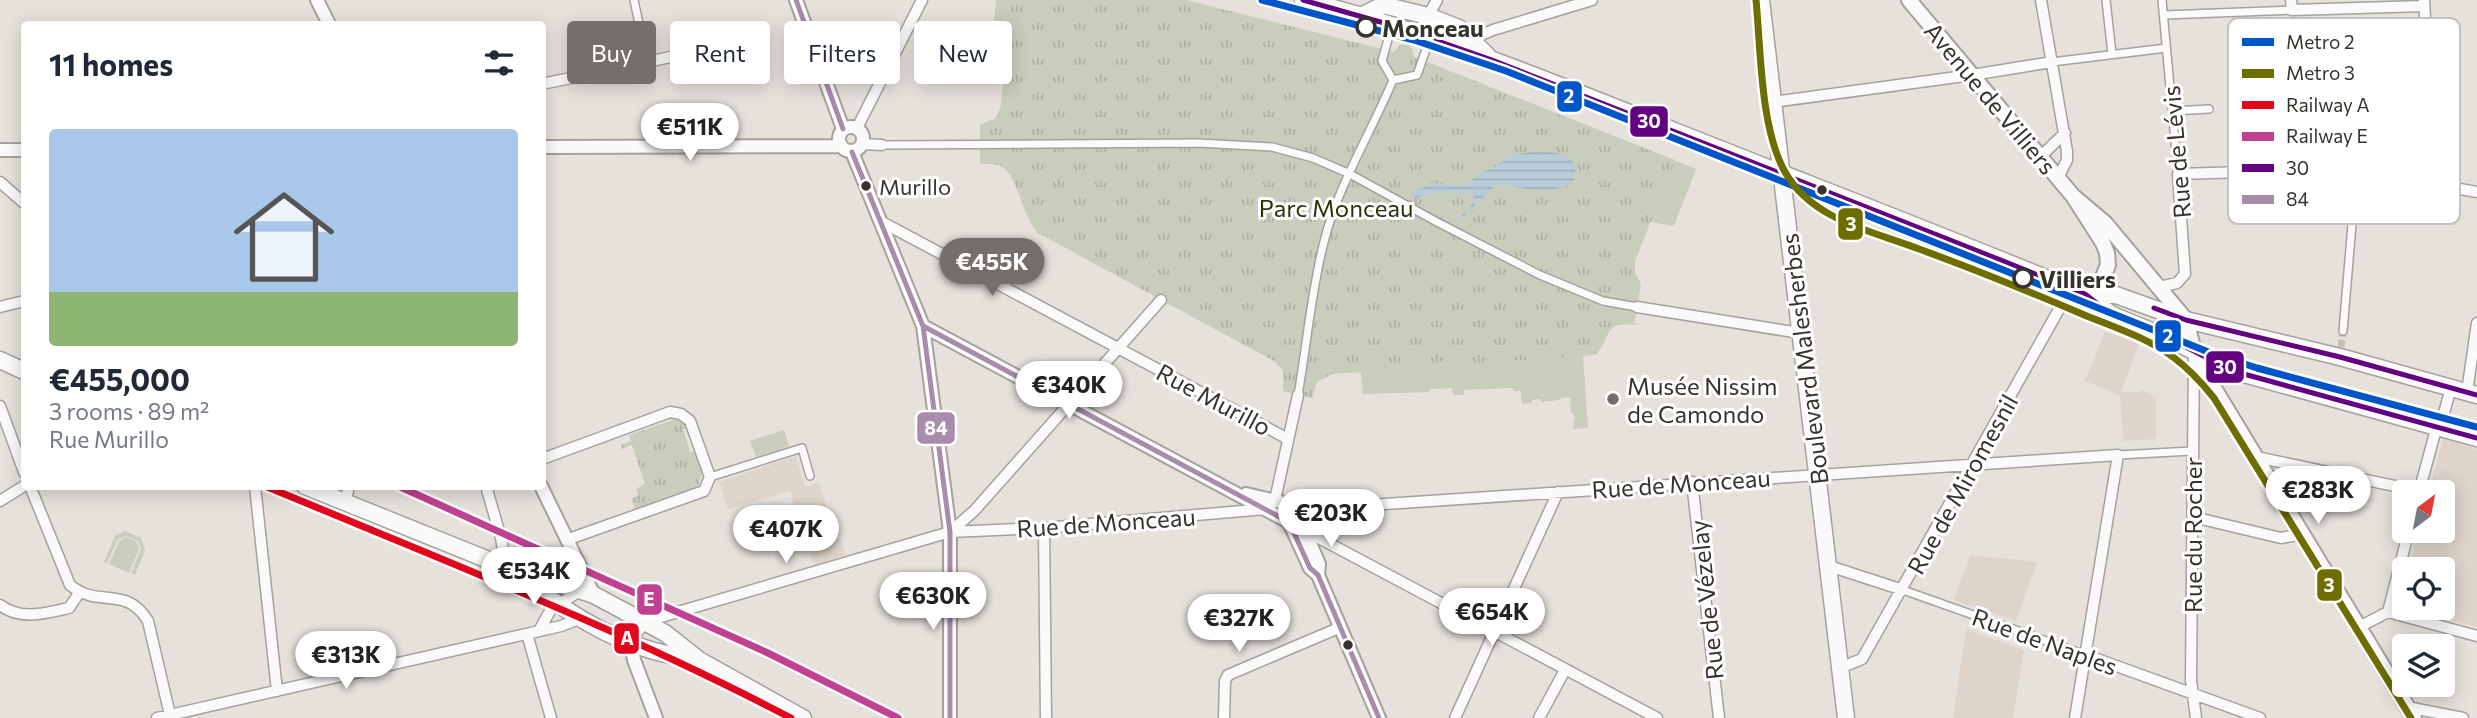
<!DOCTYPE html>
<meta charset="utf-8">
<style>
:root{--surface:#fff;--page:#f2f2f3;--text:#1f2937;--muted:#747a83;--line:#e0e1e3;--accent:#746f6a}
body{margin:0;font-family:Commissioner,sans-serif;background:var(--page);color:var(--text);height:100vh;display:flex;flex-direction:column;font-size:26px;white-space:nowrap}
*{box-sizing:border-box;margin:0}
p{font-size:23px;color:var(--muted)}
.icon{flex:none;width:38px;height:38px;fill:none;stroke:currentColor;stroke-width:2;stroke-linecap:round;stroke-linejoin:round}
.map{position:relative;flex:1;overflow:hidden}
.side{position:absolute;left:21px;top:21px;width:525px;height:469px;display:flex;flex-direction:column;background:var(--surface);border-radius:7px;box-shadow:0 4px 18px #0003}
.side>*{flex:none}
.banner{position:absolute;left:567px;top:21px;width:665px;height:63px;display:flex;gap:14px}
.needle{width:46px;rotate:32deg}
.fabs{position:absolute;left:2392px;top:480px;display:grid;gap:14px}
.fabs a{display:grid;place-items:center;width:63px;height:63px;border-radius:7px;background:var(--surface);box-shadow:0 4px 18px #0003;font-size:35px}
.price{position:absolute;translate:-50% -60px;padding:0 16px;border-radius:24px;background:#fff;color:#222;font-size:23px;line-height:46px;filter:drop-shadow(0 2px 4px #0008)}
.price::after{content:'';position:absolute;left:50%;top:42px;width:21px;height:16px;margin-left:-10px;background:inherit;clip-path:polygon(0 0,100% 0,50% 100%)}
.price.active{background:var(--accent);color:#fff}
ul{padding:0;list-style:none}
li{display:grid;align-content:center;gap:14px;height:371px;padding:0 28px}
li+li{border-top:2px solid var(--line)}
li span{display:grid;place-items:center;height:217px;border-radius:7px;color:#555}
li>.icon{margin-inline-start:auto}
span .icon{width:126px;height:126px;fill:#fffc;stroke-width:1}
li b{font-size:30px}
h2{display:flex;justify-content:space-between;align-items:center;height:84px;padding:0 28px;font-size:30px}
.pill{padding:0 24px;border-radius:7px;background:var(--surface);box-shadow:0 4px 18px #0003;font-size:24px;line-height:63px}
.pill.active{background:var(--accent);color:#fff}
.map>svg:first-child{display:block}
.built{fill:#dfd4c9}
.green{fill:#c9cdbc}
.park{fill:url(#park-tufts)}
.water{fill:url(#water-rules)}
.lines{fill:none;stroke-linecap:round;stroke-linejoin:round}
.pedestrian-tunnel{stroke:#c3beb8;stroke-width:7;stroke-dasharray:7 3.5;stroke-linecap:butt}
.pedestrian-casing{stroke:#a5a19d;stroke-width:10}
.minor-casing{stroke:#a5a19d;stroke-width:13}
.tertiary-casing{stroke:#a5a19d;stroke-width:16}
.secondary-casing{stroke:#a5a19d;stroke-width:18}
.primary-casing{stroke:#a5a19d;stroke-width:19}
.pedestrian{stroke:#fbfafa;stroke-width:7}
.minor{stroke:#fbfafa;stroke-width:10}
.tertiary{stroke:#fbfafa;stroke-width:12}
.secondary{stroke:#fbfafa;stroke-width:14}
.primary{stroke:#fbfafa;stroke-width:16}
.bus-1-casing{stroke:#fff;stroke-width:10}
.bus-2-casing{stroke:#fff;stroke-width:10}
.bus-1{stroke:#640082;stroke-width:5}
.bus-2{stroke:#a88cab;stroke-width:5}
.rail-1-casing{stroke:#fff;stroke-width:12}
.rail-2-casing{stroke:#fff;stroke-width:12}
.rail-1{stroke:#e3051c;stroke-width:7}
.rail-2{stroke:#c04191;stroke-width:7}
.metro-1-casing{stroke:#fff;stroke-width:12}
.metro-2-casing{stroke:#fff;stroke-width:12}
.metro-1{stroke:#0055c8;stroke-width:7}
.metro-2{stroke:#6e6e00;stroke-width:7}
.stop-dot{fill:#fff;stroke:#36322d;stroke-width:3.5}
.bus-dot{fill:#36322d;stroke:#fff;stroke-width:2.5}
.poi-dot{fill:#746f6a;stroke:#fff;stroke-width:2.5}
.labels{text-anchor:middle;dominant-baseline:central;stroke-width:6;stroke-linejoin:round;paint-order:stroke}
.bus-label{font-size:22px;fill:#36322d;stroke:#fff;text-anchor:start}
.stop-label{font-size:24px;font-weight:bold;fill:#36322d;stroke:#fff;text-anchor:start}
.street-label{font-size:24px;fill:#36322d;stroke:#fff}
.park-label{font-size:24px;fill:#253404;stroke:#fff}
.poi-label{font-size:24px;fill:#36322d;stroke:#fff;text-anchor:start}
.key{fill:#fff;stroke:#c3c2c0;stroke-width:2}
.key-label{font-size:19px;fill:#36322d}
.line-badge{stroke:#fff;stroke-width:2.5}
.badge-label{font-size:19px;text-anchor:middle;font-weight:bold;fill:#fff}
</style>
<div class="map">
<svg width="2477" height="718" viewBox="0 0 2477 718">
<defs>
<pattern id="park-tufts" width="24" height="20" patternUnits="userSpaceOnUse" patternTransform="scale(1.75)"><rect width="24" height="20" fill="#c9cdbc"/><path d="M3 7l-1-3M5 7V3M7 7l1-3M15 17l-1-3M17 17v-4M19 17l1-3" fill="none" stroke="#adb0a2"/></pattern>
<pattern id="water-rules" width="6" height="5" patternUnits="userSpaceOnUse" patternTransform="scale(1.75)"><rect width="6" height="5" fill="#b8cdd8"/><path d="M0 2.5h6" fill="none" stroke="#9fb0ba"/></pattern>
</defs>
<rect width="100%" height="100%" fill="#e6e1db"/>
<path class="built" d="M2105,331L2139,344L2121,392H2139L2141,389L2156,398V439L2123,441L2120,395L2085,381Z
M2443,439L2477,449V627L2404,607L2400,601L2404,585V607H2443V569H2409L2419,530H2443V492H2429Z
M796,456L805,487L819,483L837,540L840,539L846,555L814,565L790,491L728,509L719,482Z
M1970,555L2037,562L2016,621L1954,600Z
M1966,629L2024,650L2013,718H1953Z"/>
<path class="green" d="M996,0H1051L1023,125H980L995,119L1000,112L1005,71L989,70Z
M1431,64L1696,169L1674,226L1645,221Z
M1614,319L1642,325C1637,325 1631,324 1624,324C1607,324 1604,342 1597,354L1583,356L1588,428L1573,429L1575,416L1571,413L1570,397L1561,398L1560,400L1541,402V399L1532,400V403L1522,404L1521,391H1514L1513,388L1464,390V395H1453L1452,388L1430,389L1429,392L1363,394L1361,372L1340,373L1499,358L1501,362Z
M784,430L789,446L756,457L750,441Z
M125,531L141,538L145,550L135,575L131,573L141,549L138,541L126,536L118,539L107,563L104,562L115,536Z
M126,537L137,542L139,549L129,573L109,564L119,541Z"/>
<path class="park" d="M1011,0H1186L1394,52L1400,45H1408L1412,49L1414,57L1417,58L1675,160L1635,261V273L1641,284L1634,325C1602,320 1611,341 1595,355L1332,374L1317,382L1312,398L1283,391V371L1274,361L1038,233C1023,218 1017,176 1003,167C996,163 988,164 980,164V125L995,119L1001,106Z
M676,419L686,422L687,428L683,429L690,452L695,451L702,473L698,487L636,510L631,499L638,495L636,489L645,484L632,445L622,449L621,445L631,441L629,435Z"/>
<path class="water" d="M1532,152C1549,152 1568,150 1576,167L1574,180C1559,197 1516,188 1498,183L1459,221L1457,220L1471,205L1474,197L1470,193L1431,192L1418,198L1410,194L1431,183L1466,185L1482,172L1499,165L1507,156Z"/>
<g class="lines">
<path class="pedestrian-tunnel" d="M2341,347L2343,331"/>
<g class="pedestrian-casing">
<path id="pedestrian" d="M634,0L647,61
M2106,0L2112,54
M2162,0L2178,174
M2164,15L2292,10
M1392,25L1382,61L1393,80
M2052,62L2166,48
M1393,80L1417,75L1430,38
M2173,111L2209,109
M882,145L1198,143L1272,147L1313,158L1350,174L1437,222L1540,275L1603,301L1637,307
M2356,180V176
M2343,331L2355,189
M1298,395C1307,344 1311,292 1324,242C1338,185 1371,133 1393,80
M2118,455L2192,451
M710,477L802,448L810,476
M1903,590L2086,655"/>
</g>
<g class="minor-casing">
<path id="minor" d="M2041,0L2067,151V160L2058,178
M2291,0L2292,10L2424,6
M2424,0L2435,184
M1418,34L1437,0
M1467,41L1493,30L1592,0
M542,84L718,47
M1773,102L1972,75L2052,62
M857,128L922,0
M863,144L882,145
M2040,157L2065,133
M0,182L24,203
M880,221L1288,439
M2159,287L2177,283L2185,274L2178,174L2278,171C2318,156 2431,184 2477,192
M0,307L24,301
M1637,307L1800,333
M2194,351L2191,680L2196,718
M2467,392L2477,323
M0,406L24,472
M2256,457L2419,491
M542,459L670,412L681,414L690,421L710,477L704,491L566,540
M1692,482L1719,718
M30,486L70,585C99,609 125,584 148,621L170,715
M255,486L277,691
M486,486L501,538L506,567
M2419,492L2435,433L2442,420L2451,388
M0,501L24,486
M344,502L348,491V486
M1296,510L2118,455L2075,718
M2193,517L2281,538L2302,534
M1044,528L1046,718
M1302,529L1657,718
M950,532L974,511L1161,300
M1829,566L1903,590
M0,605C21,621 45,613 69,608L79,593
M2388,612L2477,636
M2388,612L2409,530
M2359,627L2388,612
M539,631L551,609L580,591
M527,634L551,718
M631,643L644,622L950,532L1044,528L1266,509L1275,500L1298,395
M2086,655L2260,718
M1840,668L1862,659L2071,288
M2407,707L2463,718
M157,718L561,626L579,619
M1224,718L1225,681L1228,675L1341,627
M1455,718L1558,492
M1539,718L1565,670"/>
</g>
<g class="tertiary-casing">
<path id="tertiary" d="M317,0L329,24
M796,0L843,129
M839 139a12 12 0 1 1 24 0a12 12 0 1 1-24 0Z
M542,147L840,146
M0,150H24
M852,152L923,326L950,532V718
M923,326L1289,522L1310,568L1318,575
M541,486L594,595
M1246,494L1284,503L1296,510L1319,564L1318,575L1379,718
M631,643L634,660L656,718"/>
</g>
<g class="secondary-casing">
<path id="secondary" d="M1909,0L2073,196L2103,243L2107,253L2108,265L2093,301
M2073,196L2105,223L2186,320L2194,351L2206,375L2414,718"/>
</g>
<g class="primary-casing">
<path id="primary" d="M1303,0C1431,32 1554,83 1677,132C1813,186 1949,238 2085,294L2112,315L2168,338L2233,371L2477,438
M1761,0L1846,718
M1363,15L1383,5L1428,16L1459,28L1487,55
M2085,294L2116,295L2186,320L2340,357L2477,395
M0,360L24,371
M305,486L506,567L594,595L665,633L699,660L803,718
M517,575C560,606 602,637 654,651C668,655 683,657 697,659"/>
</g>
<use href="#pedestrian" class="pedestrian"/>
<use href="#minor" class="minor"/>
<use href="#tertiary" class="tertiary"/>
<use href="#secondary" class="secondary"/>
<use href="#primary" class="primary"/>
<g class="bus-1-casing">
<path id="bus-1" d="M1303,0L1398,27L1492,60L1983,253L2085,294L2112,315L2168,338L2233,371L2477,438
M2154,308L2186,320L2340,357L2477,395"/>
</g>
<g class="bus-2-casing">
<path id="bus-2" d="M796,0L843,129
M852,152L923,326L950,532V718
M923,326L1289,522L1310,568L1318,575L1379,718"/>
</g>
<use href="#bus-1" class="bus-1"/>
<use href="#bus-2" class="bus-2"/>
<g class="rail-1-casing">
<path id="rail-1" d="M265,486C443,560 621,629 791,718"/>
</g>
<g class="rail-2-casing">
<path id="rail-2" d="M398,486L768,653L898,718"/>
</g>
<use href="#rail-1" class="rail-1"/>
<use href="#rail-2" class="rail-2"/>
<g class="metro-1-casing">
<path id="metro-1" d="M1262,0L1414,40L1506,71L2211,353L2257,368L2477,427"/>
</g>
<g class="metro-2-casing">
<path id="metro-2" d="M1756,0C1761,50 1760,127 1785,172C1812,220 1872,231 1919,249C1974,269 2028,291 2082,314C2113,327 2146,337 2173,357C2188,368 2202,383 2214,398L2411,718"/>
</g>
<use href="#metro-1" class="metro-1"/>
<use href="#metro-2" class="metro-2"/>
</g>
<g class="stop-dot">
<circle cx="1366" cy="27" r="9"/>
<circle cx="2023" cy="278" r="9"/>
</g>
<g class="bus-dot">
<circle cx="866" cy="186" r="6"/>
<circle cx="1822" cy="190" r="6"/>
<circle cx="1348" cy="645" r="6"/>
</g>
<circle class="poi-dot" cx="1613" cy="399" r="7"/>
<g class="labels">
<g class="bus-label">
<text x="879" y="186">Murillo</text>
</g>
<g class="stop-label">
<text x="1382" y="27">Monceau</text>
<text x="2039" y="278">Villiers</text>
</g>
<g class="street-label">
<text transform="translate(1991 98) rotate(50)">Avenue de Villiers</text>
<text transform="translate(2176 152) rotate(-95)">Rue de Lévis</text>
<text transform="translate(1804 359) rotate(-97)">Boulevard Malesherbes</text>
<text transform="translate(1214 399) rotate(28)">Rue Murillo</text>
<text transform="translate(1681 483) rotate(-4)">Rue de Monceau</text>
<text transform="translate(1962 484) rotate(-61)">Rue de Miromesnil</text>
<text transform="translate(1106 522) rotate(-4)">Rue de Monceau</text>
<text transform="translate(2192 535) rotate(-90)">Rue du Rocher</text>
<text transform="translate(1706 600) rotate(-96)">Rue de Vézelay</text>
<text transform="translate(2045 641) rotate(20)">Rue de Naples</text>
</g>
<g class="park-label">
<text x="1336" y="207">Parc Monceau</text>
</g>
<g class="poi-label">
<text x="1627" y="385">Musée Nissim<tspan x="1627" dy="28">de Camondo</tspan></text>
</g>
</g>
<rect x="2228" y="18" width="232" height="206" rx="10" class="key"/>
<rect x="2242" y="38" width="32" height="8" fill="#0055c8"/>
<rect x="2242" y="69" width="32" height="9" fill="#6e6e00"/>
<rect x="2242" y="101" width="32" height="8" fill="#e3051c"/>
<rect x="2242" y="132" width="32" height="9" fill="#c04191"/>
<rect x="2242" y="164" width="32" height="8" fill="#640082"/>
<rect x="2242" y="195" width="32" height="9" fill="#a88cab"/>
<g class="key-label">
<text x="2286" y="49">Metro 2</text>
<text x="2286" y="80">Metro 3</text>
<text x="2286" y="112">Railway A</text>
<text x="2286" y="143">Railway E</text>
<text x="2286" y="175">30</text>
<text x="2286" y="206">84</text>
</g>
<g class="line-badge">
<rect x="1556" y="80" width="27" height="33" rx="7" fill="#0055c8"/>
<rect x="1629" y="105" width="40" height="33" rx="7" fill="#640082"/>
<rect x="1837" y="207" width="27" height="34" rx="7" fill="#6e6e00"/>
<rect x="2154" y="319" width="28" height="34" rx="7" fill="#0055c8"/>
<rect x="2205" y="350" width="40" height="34" rx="7" fill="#640082"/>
<rect x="916" y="411" width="40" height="34" rx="7" fill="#a88cab"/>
<rect x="2316" y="568" width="27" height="34" rx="7" fill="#6e6e00"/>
<rect x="636" y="583" width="27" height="33" rx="7" fill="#c04191"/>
<rect x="613" y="622" width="27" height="33" rx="7" fill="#e3051c"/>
</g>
<g class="badge-label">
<text x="1569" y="103">2</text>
<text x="1649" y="128">30</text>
<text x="1851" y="231">3</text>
<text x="2168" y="343">2</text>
<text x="2225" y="374">30</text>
<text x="936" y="435">84</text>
<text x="2329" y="592">3</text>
<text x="649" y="606">E</text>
<text x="627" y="645">A</text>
</g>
</svg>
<div class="fabs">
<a><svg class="needle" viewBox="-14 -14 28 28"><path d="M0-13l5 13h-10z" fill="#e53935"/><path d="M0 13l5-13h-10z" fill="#747a83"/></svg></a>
<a><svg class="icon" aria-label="locate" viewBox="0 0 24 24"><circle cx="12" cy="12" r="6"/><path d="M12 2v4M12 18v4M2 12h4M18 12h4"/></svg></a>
<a><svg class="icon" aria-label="layers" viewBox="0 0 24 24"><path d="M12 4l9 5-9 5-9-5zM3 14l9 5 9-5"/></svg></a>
</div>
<b class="price" style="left:690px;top:163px">€511K</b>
<b class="price active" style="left:992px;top:298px">€455K</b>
<b class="price" style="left:1069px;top:421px">€340K</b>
<b class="price" style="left:2318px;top:526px">€283K</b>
<b class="price" style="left:1331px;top:549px">€203K</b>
<b class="price" style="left:786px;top:565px">€407K</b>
<b class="price" style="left:534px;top:607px">€534K</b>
<b class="price" style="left:933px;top:632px">€630K</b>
<b class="price" style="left:1492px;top:648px">€654K</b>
<b class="price" style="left:1239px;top:654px">€327K</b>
<b class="price" style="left:346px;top:691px">€313K</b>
<div class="banner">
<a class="pill active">Buy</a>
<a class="pill">Rent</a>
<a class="pill">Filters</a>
<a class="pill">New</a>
</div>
<section class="side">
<h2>11 homes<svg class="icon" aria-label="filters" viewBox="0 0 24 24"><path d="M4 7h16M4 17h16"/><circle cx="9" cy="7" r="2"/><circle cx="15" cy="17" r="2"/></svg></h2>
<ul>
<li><span style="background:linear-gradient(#a9c7e8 75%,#8fb573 0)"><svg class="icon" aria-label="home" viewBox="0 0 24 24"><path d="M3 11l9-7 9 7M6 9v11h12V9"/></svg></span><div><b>€455,000</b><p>3 rooms · 89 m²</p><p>Rue Murillo</p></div></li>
</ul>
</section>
</div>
